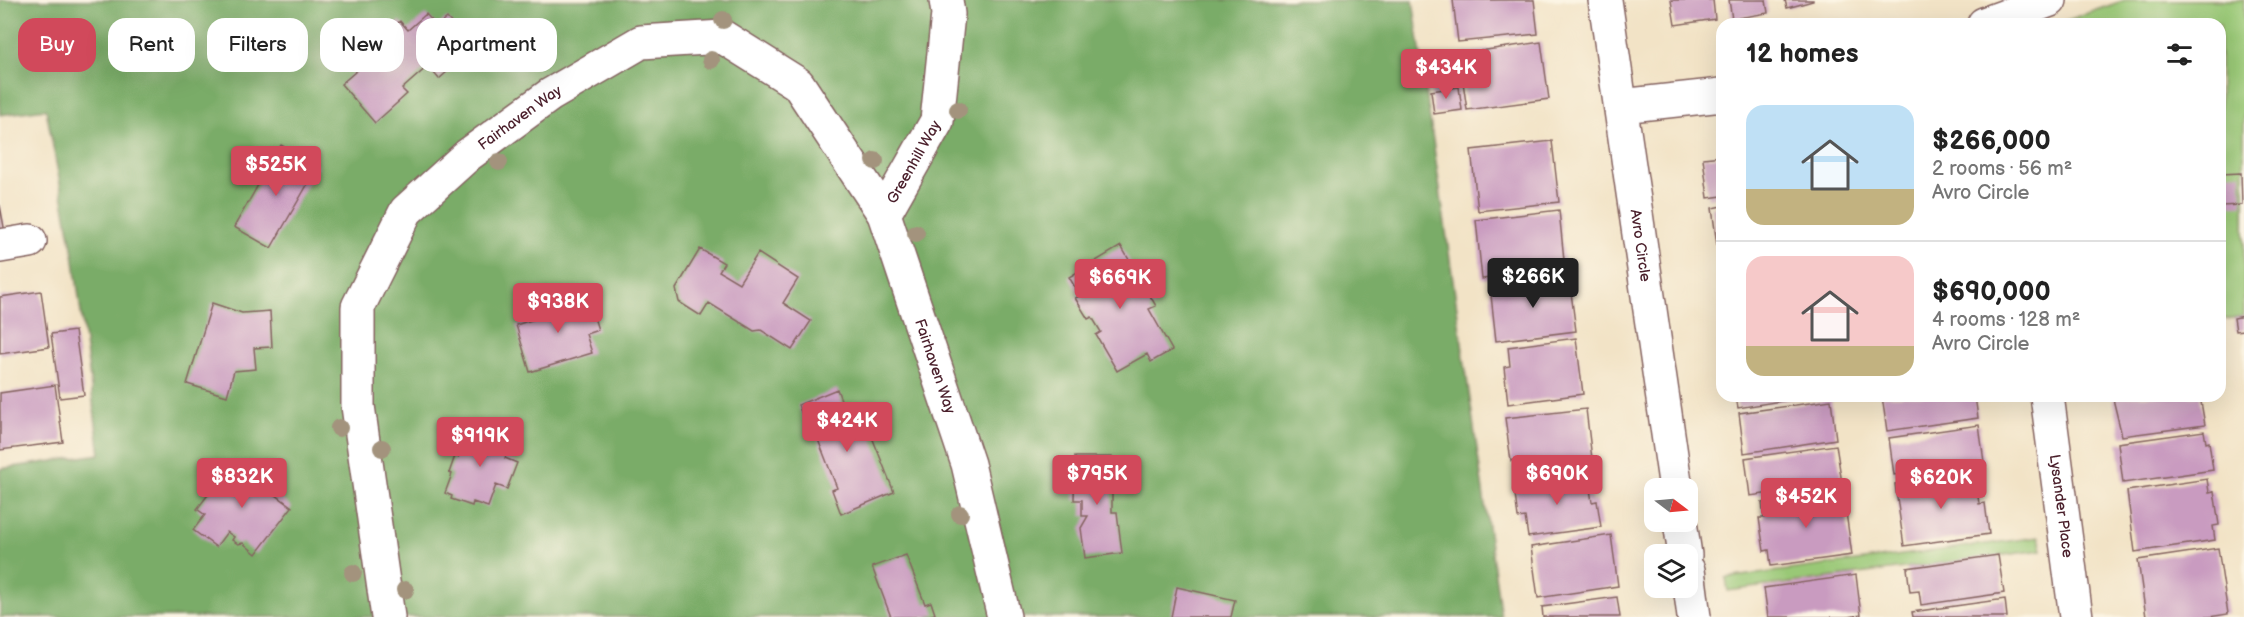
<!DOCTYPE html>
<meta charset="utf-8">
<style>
:root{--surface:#fff;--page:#f2f2f2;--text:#222;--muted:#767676;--line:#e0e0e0;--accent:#d1495b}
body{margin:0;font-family:"Balsamiq Sans",sans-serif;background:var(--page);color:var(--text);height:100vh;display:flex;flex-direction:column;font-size:22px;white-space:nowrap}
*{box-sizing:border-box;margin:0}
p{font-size:20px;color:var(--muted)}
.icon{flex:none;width:33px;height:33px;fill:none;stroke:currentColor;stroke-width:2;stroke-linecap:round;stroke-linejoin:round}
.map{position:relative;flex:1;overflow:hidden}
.side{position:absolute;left:1716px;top:18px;width:510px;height:384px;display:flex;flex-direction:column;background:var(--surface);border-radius:18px;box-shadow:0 6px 24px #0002}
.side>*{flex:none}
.guide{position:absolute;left:18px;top:18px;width:570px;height:54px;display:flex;gap:12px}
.needle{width:39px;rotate:106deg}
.fabs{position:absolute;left:1644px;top:478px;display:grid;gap:12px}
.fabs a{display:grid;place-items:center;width:54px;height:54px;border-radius:12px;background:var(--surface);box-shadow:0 6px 24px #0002;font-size:30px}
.price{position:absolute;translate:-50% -51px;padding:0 14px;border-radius:6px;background:var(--accent);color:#fff;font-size:20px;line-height:39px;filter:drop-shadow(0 2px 3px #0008)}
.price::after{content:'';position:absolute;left:50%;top:36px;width:18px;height:14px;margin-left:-9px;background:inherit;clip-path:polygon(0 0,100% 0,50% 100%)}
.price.selected{background:#222;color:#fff}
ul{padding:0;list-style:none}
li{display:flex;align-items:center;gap:18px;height:150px;padding:0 30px}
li+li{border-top:2px solid var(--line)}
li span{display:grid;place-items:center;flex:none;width:168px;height:120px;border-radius:18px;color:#555}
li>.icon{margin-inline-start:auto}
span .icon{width:72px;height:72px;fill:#fffc;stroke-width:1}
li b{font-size:26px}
h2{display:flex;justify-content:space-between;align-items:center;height:72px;padding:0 30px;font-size:26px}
.chip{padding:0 21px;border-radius:18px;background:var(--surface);box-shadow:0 6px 24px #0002;font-size:21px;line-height:54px}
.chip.selected{background:var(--accent);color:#fff}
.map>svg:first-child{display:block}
.green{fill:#99c876;stroke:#727450;stroke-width:1.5}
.forest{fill:#7aac67;stroke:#626649;stroke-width:1.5}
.building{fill:#c99bc0}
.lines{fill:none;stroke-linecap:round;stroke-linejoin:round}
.minor-casing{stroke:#856461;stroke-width:36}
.minor{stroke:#fff;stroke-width:33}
.tree{fill:#a3937d}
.labels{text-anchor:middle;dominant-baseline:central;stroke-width:4.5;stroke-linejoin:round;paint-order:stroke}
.street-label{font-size:15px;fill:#4a1f2b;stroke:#fcf5e5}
</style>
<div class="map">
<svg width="2244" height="617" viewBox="0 0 2244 617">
<rect width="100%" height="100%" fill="#fcf5e5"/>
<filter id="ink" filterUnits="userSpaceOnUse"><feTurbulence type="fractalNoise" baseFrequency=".0167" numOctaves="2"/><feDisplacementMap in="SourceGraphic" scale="12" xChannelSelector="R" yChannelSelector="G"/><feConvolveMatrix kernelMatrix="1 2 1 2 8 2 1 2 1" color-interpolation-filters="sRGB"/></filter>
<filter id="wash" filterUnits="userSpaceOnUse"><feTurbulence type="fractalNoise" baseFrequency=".008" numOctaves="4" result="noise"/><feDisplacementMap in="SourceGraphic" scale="24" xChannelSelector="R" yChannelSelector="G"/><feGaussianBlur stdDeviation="1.35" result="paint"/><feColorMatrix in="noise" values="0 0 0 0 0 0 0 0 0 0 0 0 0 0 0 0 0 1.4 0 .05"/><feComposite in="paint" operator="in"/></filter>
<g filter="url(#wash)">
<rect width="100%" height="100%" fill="#f2e3c6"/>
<path class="green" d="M2125,0H2244V316L2220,320V24H2056Z
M2039,537L2042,550L1728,591L1726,578Z"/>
<path class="forest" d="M0,0H1413L1501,617H0V469L100,454L73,253L46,109L0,115Z"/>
<g id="blocks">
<path class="building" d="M1453,0H1534L1538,34L1458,42Z
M1671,0H1713L1715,19L1675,25Z
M1729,0H1766L1768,13L1732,19Z
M1785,0H1813V1L1787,8Z
M426,14L437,26L447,18L474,48L439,79L428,66L402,89L407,94L375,123L341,84L369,60L363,54L400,21L408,30Z
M1541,42L1549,99L1467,110L1459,54Z
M1459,87L1462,110L1434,114L1431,91Z
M1552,141L1559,202L1478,211L1471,150Z
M281,145L318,166L271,248L234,227Z
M1722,156V196L1708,198L1703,158Z
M2241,173L2242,205L2220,206V174Z
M0,205L5,233L0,234Z
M1722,206V245H1717L1712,208Z
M1559,210L1565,270L1482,279L1476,220Z
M1121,246L1156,306L1149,309L1172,350L1151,362L1147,354L1117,371L1096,335L1101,332L1092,317L1088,319L1075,298L1080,296L1069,277Z
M700,249L724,263L719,271L739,283L758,253L798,279L783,303L811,321L792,350L761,330L754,331L709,303L701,316L679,302L676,289Z
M1569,277L1576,331L1496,341L1490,286Z
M41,291L49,347L0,354V297Z
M587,294L598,330L586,334L592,353L530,372L516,325L544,316L542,308Z
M212,303L242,313L270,311L272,347L254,348L256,369L234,371L227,396L187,384Z
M2244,316V330L2236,331L2234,318Z
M75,331L84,395L60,398L51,334Z
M1576,338L1583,394L1508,404L1504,367L1510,366L1508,347Z
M55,385L63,442L0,450V393Z
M837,389L847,416L852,414L861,435L870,432L894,492L841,514L832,490L837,488L815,432L810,434L798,405Z
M1736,396H1806V397L1738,408Z
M1882,396H1975L1978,418L1887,431Z
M2136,396H2200L2205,425L2122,436L2113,399Z
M1831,400L1836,439L1744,453L1739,413Z
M1586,409L1593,467L1522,475L1520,460L1511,461L1505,418Z
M1979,425L1984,462L1894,475L1889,438Z
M469,426L511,441L505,458L517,463L507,489L496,485L488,507L473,502L472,506L451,499L452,496L445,493L452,474L449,473L455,456L458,457Z
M2204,431L2206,443L2209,442L2213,470L2123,483L2118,443Z
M1836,445L1842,483L1750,496L1745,458Z
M1075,457H1112V512H1117L1122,553L1085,558L1081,528L1088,516H1082V500H1074Z
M233,462L251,473L253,476L260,467L276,479L268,489L292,507L256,554L243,543L238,544L232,540L234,537L227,532L216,547L193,530L205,515L197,509Z
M1975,473L1979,504L1985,503L1989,534L1904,546L1895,484Z
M1588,476L1592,502L1597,501L1601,527L1528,537L1525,517L1518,518L1514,486Z
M2207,479L2209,492L2214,491L2219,525L2213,526L2215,540L2135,552L2127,491Z
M1843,491L1852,555L1771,566L1769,550L1764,551L1759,518H1764L1762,503Z
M1611,535L1618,586L1538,598L1531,547Z
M2218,548L2228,614L2209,617H2146L2138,560Z
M906,555L925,604L931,602L935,614L926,617H891L872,567Z
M1998,555L2004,593L1921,605L1919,591L1910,592L1907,568Z
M1856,575L1861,615L1847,617H1768L1764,588Z
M1177,587L1235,600L1231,617H1171Z
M1617,597L1620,617H1543L1542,607Z
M2005,599L2007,617H1913L1912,612Z"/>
</g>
</g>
<g filter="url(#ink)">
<use href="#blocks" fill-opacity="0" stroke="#856461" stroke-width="1.5"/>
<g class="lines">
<g class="minor-casing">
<g id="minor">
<path id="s1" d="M1605,0L1676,489"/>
<path d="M1984,24L2050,0"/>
<path d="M1621,106L1722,95"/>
<path id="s2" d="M884,214L937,121L948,14L946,0"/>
<path d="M0,246L30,241"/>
<path id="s3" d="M2047,396L2076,617"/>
<path d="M1680,522L1685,555"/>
<path d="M1688,570L1694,617"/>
<path id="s4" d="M388,617L358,406V307L406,211L468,155L550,95L641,42L723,37L798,84L884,214L968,464L1004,617"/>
</g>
</g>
<use href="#minor" class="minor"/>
</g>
<g class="tree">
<circle cx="723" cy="20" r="9"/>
<circle cx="711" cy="60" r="9"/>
<circle cx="958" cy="110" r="9"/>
<circle cx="875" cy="161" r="9"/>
<circle cx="499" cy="162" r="9"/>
<circle cx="916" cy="233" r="9"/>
<circle cx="339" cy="428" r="9"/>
<circle cx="382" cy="448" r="9"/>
<circle cx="960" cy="514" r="9"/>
<circle cx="353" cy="573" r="9"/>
<circle cx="405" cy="590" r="9"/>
</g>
</g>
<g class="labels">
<g class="street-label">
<text stroke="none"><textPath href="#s4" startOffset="567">Fairhaven Way</textPath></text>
<text stroke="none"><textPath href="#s2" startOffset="60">Greenhill Way</textPath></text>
<text stroke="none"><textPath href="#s1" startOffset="248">Avro Circle</textPath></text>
<text stroke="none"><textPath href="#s4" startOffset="1197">Fairhaven Way</textPath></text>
<text stroke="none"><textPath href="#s3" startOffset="111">Lysander Place</textPath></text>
</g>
</g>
</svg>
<div class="fabs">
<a><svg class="needle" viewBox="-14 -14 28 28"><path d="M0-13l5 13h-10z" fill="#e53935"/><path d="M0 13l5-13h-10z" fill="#767676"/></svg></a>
<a><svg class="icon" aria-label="layers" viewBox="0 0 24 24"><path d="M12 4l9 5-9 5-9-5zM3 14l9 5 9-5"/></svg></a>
</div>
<b class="price" style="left:1446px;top:100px">$434K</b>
<b class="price" style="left:276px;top:197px">$525K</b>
<b class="price selected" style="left:1533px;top:309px">$266K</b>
<b class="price" style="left:1120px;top:310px">$669K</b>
<b class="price" style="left:558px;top:334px">$938K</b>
<b class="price" style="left:847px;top:453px">$424K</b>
<b class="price" style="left:480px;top:468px">$919K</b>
<b class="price" style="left:1097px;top:506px">$795K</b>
<b class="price" style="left:1557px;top:506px">$690K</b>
<b class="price" style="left:242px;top:509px">$832K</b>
<b class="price" style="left:1941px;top:510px">$620K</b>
<b class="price" style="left:1806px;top:529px">$452K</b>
<div class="guide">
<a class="chip selected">Buy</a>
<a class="chip">Rent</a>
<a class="chip">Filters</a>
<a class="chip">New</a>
<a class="chip">Apartment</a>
</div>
<section class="side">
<h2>12 homes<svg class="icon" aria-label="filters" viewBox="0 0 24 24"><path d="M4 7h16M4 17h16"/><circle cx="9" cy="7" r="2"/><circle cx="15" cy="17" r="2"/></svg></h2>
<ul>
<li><span style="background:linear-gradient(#bfe0f5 70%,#c2b280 0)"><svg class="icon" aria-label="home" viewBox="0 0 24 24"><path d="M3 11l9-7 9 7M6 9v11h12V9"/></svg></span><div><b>$266,000</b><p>2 rooms · 56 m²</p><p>Avro Circle</p></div></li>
<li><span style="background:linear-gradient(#f6c9c9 75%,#c2b280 0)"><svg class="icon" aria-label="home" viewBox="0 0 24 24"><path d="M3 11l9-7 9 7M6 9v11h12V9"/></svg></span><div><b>$690,000</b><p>4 rooms · 128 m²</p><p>Avro Circle</p></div></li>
</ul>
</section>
</div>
